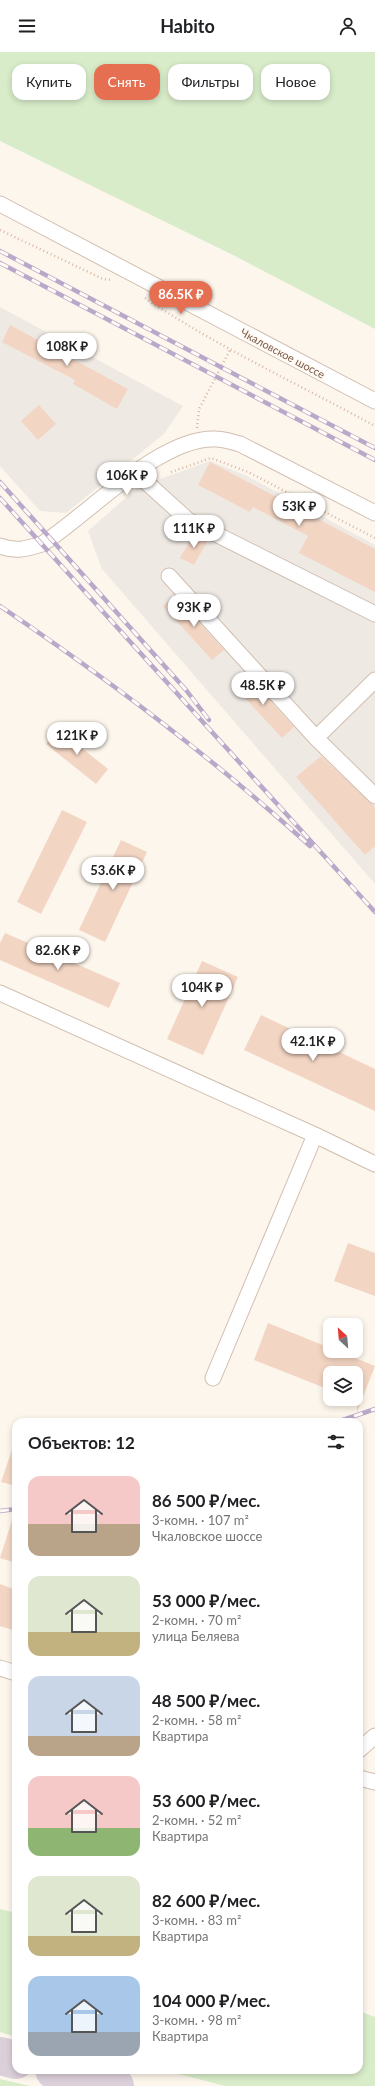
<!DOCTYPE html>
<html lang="ru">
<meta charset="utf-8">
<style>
:root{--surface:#fff;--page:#f6f6f6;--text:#202124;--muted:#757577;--accent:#e76f51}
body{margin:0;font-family:Lato,sans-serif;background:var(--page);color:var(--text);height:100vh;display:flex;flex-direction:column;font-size:15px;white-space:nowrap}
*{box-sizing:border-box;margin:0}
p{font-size:13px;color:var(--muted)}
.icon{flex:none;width:22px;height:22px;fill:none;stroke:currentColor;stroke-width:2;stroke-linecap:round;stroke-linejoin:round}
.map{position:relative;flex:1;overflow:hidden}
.details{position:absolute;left:12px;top:1366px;width:351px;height:656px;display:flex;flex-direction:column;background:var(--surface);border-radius:12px;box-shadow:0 2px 6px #0003}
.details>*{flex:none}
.guide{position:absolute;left:12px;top:12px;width:351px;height:36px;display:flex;gap:8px}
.needle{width:26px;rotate:334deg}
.controls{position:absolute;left:323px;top:1266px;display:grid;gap:8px}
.controls a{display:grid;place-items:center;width:40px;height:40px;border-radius:8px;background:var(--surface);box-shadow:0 2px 6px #0003;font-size:20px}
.price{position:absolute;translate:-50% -34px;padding:0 9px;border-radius:14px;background:#fff;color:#222;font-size:13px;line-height:26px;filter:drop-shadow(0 1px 2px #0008)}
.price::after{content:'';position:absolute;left:50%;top:24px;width:12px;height:9px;margin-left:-6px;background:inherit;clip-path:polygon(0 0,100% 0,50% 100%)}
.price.on{background:var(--accent);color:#fff}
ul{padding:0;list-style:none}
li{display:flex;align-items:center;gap:12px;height:100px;padding:0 16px}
li span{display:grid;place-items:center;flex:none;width:112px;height:80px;border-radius:12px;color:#555}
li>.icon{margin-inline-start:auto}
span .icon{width:48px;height:48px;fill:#fffc;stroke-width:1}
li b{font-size:17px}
h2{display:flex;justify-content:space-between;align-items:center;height:48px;padding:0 16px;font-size:17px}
.tag{padding:0 14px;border-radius:12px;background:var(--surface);box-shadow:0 2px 6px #0003;font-size:14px;line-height:36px}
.tag.on{background:var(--accent);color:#fff}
header{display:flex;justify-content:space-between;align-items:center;height:52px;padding:0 16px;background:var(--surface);font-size:18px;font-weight:700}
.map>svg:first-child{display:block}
.industrial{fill:#efe9e4}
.green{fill:#d8ecc9}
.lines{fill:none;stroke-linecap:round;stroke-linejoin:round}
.taxiway{stroke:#dbcfda;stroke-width:38}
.building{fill:#f3d5c3}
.minor-casing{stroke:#d1beb0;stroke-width:17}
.path{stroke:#d9b8a5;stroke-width:2.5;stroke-dasharray:1 3;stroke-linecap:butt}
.minor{stroke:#fff;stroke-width:15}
.rail-casing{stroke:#b9a8c9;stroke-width:4.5}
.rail{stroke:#fffaf3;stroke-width:3;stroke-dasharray:9;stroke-linecap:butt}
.labels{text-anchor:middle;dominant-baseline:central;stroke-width:4;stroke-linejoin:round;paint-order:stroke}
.street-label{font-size:11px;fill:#7a5c4d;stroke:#fffaf3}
</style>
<header><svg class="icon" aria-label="menu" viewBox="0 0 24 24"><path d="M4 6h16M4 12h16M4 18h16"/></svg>Habito<svg class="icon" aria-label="person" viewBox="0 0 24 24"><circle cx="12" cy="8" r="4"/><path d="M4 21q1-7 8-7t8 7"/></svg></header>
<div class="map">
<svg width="375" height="2034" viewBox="0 0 375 2034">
<rect width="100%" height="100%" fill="#fdf6ec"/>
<path class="industrial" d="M0,255L183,354L164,382L66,461L40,459L0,414Z
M210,409L245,423L375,493V832L102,517L88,479L138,435Z"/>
<path class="green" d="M0,0H375V277L235,204L0,89Z
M0,1857L16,1861V1985L0,1980Z
M359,1959L375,1965V2034H225L163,2018H359Z
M0,2027L30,2034H0Z"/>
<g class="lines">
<path class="taxiway" d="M0,2004L16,2008
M54,2018L115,2034"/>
</g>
<path class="building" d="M10,273L128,337L117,357L73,332L75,328L2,290Z
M39,353L56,372L38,388L21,369Z
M210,410L375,497V540L299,501L308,484L253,455L250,460L198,433Z
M194,481L208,488L194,513L180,506Z
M175,544L224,598L212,608L163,554Z
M245,621L294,675L282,686L233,633Z
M58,677L108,717L96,732L46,692Z
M321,704L375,755V794L365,803L296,725Z
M62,758L87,770L41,862L17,850Z
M121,788L147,800L105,890L79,878Z
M5,881L120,931L109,956L0,908V891Z
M202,909L238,925L203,1003L167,987Z
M261,963L375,1017V1059L244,998Z
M348,1191L375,1201V1244L334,1229Z
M268,1271L330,1296V1299H338L375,1314L357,1360L356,1321H330V1338L254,1308Z
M14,1392H16V1434L1,1430Z
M14,1462H16V1511L0,1506Z
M0,1532L16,1538V1579L0,1574Z"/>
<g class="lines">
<g class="minor-casing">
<path id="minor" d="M0,152L375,349
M136,421L188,468L375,562
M0,494C16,500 26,497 42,492C88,463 160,384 216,387C224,387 232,390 240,392L375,461
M169,524L316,686L375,744
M316,686L375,628
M0,941L315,1083L375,1112
M213,1326L315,1083
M0,1616L16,1621
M359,1698L375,1684
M359,1726L375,1730"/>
</g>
<path class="path" d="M0,178L103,227L112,228
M145,246C218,295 298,332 375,374
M197,376L199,357L230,298
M171,420L211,406L248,420L375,486"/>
<use href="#minor" class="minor"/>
<g class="rail-casing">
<path id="rail" d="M0,199L375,396
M0,211L375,408
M0,430L186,638L209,668
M0,446L375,860
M0,554C108,627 213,706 310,794
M337,1370L375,1357
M0,1459L16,1457"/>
</g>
<use href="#rail" class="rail"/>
</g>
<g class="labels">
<g class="street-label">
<text transform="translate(283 301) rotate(28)">Чкаловское шоссе</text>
</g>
</g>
</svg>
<div class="controls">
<a><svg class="needle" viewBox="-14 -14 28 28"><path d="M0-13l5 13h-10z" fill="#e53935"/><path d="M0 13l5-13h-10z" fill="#757577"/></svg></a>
<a><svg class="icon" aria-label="layers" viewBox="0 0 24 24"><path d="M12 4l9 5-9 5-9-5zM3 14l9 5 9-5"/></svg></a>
</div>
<b class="price on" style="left:181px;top:263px">86.5K ₽</b>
<b class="price" style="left:67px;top:315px">108K ₽</b>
<b class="price" style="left:127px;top:444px">106K ₽</b>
<b class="price" style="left:299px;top:475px">53K ₽</b>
<b class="price" style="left:194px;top:497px">111K ₽</b>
<b class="price" style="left:194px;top:576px">93K ₽</b>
<b class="price" style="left:263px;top:654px">48.5K ₽</b>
<b class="price" style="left:77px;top:704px">121K ₽</b>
<b class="price" style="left:113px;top:839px">53.6K ₽</b>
<b class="price" style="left:58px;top:919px">82.6K ₽</b>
<b class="price" style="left:202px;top:956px">104K ₽</b>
<b class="price" style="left:313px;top:1010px">42.1K ₽</b>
<div class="guide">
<a class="tag">Купить</a>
<a class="tag on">Снять</a>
<a class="tag">Фильтры</a>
<a class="tag">Новое</a>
</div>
<section class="details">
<h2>Объектов: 12<svg class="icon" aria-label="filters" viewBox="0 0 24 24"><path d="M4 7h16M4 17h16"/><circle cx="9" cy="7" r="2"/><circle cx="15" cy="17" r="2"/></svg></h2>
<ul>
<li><span style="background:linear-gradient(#f6c9c9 60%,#b9a48a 0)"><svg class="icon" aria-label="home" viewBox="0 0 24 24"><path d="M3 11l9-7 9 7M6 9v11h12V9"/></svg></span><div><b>86 500 ₽/мес.</b><p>3-комн. · 107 m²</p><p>Чкаловское шоссе</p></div></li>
<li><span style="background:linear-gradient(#dfe7d0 70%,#c2b280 0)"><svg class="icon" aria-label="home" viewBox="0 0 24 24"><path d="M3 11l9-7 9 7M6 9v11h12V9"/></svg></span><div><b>53 000 ₽/мес.</b><p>2-комн. · 70 m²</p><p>улица Беляева</p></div></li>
<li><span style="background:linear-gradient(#c9d6e8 75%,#b9a48a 0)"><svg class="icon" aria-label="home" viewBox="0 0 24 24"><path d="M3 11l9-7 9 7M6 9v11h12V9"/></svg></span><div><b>48 500 ₽/мес.</b><p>2-комн. · 58 m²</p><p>Квартира</p></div></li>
<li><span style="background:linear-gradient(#f6c9c9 65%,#8fb573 0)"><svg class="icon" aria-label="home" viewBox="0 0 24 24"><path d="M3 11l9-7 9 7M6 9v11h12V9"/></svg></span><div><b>53 600 ₽/мес.</b><p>2-комн. · 52 m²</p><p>Квартира</p></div></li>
<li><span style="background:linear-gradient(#dfe7d0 75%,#c2b280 0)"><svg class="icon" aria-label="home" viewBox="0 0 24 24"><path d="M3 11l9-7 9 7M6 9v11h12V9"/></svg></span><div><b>82 600 ₽/мес.</b><p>3-комн. · 83 m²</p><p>Квартира</p></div></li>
<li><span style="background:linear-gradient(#a9c7e8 70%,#9aa5b1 0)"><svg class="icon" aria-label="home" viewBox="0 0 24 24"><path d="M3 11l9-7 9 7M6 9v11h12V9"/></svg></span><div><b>104 000 ₽/мес.</b><p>3-комн. · 98 m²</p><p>Квартира</p></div></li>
</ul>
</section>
</div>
